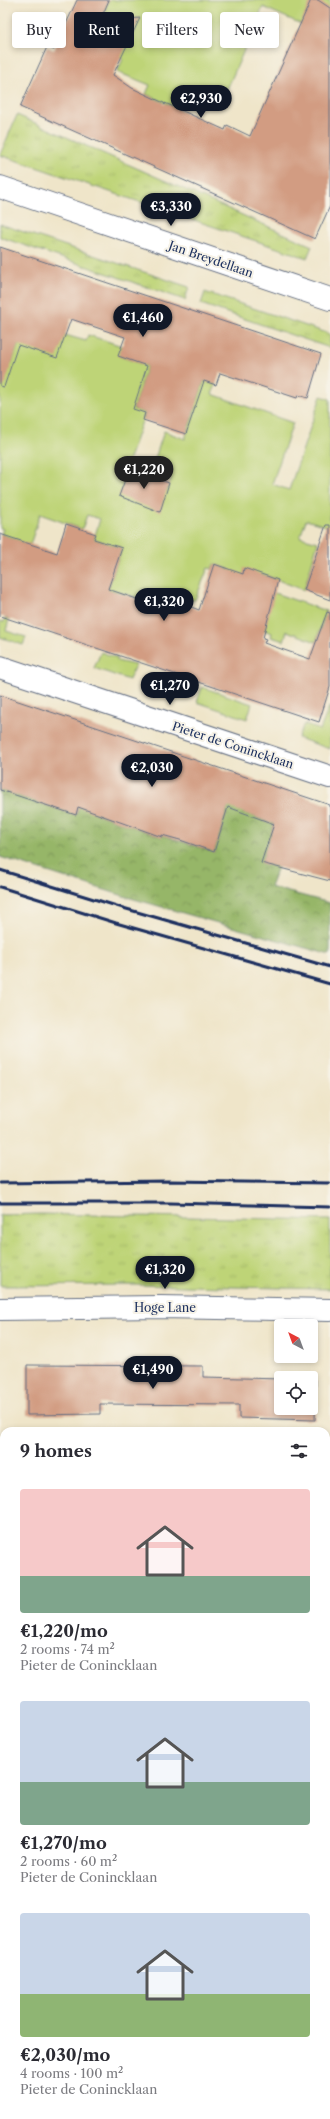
<!DOCTYPE html>
<meta charset="utf-8">
<style>
:root{--surface:#fff;--page:#f2f2f3;--text:#2b2b33;--muted:#7c7c81;--accent:#111827}
body{margin:0;font-family:"Libre Caslon Text",serif;background:var(--page);color:var(--text);height:100vh;display:flex;flex-direction:column;font-size:15px;white-space:nowrap}
*{box-sizing:border-box;margin:0}
p{font-size:13px;color:var(--muted)}
.icon{flex:none;width:22px;height:22px;fill:none;stroke:currentColor;stroke-width:2;stroke-linecap:round;stroke-linejoin:round}
.map{position:relative;flex:1;overflow:hidden}
.drawer{position:absolute;left:0px;top:1427px;width:330px;height:692px;display:flex;flex-direction:column;background:var(--surface);border-radius:12px 12px 0 0;box-shadow:0 2px 6px #0003}
.drawer>*{flex:none}
.guide{position:absolute;left:12px;top:12px;width:306px;height:36px;display:flex;gap:8px}
.needle{width:26px;rotate:319deg}
.fabs{position:absolute;left:274px;top:1319px;display:grid;gap:8px}
.fabs a{display:grid;place-items:center;width:44px;height:44px;border-radius:4px;background:var(--surface);box-shadow:0 2px 6px #0003;font-size:20px}
.price{position:absolute;translate:-50% -34px;padding:0 9px;border-radius:14px;background:var(--accent);color:#fff;font-size:13px;line-height:26px;filter:drop-shadow(0 1px 2px #0008)}
.price::after{content:'';position:absolute;left:50%;top:24px;width:12px;height:9px;margin-left:-6px;background:inherit;clip-path:polygon(0 0,100% 0,50% 100%)}
.price.on{background:#222;color:#fff}
ul{padding:0;list-style:none}
li{display:grid;align-content:center;gap:8px;height:212px;padding:0 20px}
li span{display:grid;place-items:center;height:124px;border-radius:4px;color:#555}
li>.icon{margin-inline-start:auto}
span .icon{width:72px;height:72px;fill:#fffc;stroke-width:1}
li b{font-size:17px}
h2{display:flex;justify-content:space-between;align-items:center;height:48px;padding:0 20px;font-size:17px}
.chip{padding:0 14px;border-radius:4px;background:var(--surface);box-shadow:0 2px 6px #0003;font-size:14px;line-height:36px}
.chip.on{background:var(--accent);color:#fff}
.map>svg:first-child{display:block}
.grass{fill:url(#grass-tufts);stroke:#6c826a}
.forest{fill:url(#forest-crowns);stroke:#587263}
.garden{fill:#bed477;stroke:#6c826a}
.building{fill:#d29c82}
.lines{fill:none;stroke-linecap:round;stroke-linejoin:round}
.minor-casing{stroke:#656f83;stroke-width:24}
.tertiary-casing{stroke:#656f83;stroke-width:24}
.minor{stroke:#fff;stroke-width:22}
.tertiary{stroke:#fff;stroke-width:22}
.rail{stroke:#1b2f5e;stroke-width:3}
.labels{text-anchor:middle;dominant-baseline:central;stroke-width:4;stroke-linejoin:round;paint-order:stroke}
.street-label{font-size:12px;fill:#1b2f5e;stroke:#f7f3e8}
</style>
<div class="map">
<svg width="330" height="2119" viewBox="0 0 330 2119">
<defs>
<pattern id="grass-tufts" width="24" height="20" patternUnits="userSpaceOnUse"><rect width="24" height="20" fill="#bed477"/><path d="M3 7l-1-3M5 7V3M7 7l1-3M15 17l-1-3M17 17v-4M19 17l1-3" fill="none" stroke="#a3b669"/></pattern>
<pattern id="forest-crowns" width="20" height="18" patternUnits="userSpaceOnUse"><rect width="20" height="18" fill="#96b668"/><path d="M2 6a3 3 0 1 1 6 0M12 15a3 3 0 1 1 6 0" fill="none" stroke="#7a9459"/></pattern>
</defs>
<rect width="100%" height="100%" fill="#f7f3e8"/>
<filter id="ink" filterUnits="userSpaceOnUse"><feTurbulence type="fractalNoise" baseFrequency=".025" numOctaves="2"/><feDisplacementMap in="SourceGraphic" scale="8" xChannelSelector="R" yChannelSelector="G"/><feConvolveMatrix kernelMatrix="1 2 1 2 8 2 1 2 1" color-interpolation-filters="sRGB"/></filter>
<filter id="wash" filterUnits="userSpaceOnUse"><feTurbulence type="fractalNoise" baseFrequency=".012" numOctaves="4" result="noise"/><feDisplacementMap in="SourceGraphic" scale="16" xChannelSelector="R" yChannelSelector="G"/><feGaussianBlur stdDeviation="0.9" result="paint"/><feColorMatrix in="noise" values="0 0 0 0 0 0 0 0 0 0 0 0 0 0 0 0 0 1.4 0 .05"/><feComposite in="paint" operator="in"/></filter>
<g filter="url(#wash)">
<rect width="100%" height="100%" fill="#efe5c9"/>
<path class="grass" d="M17,115L312,246L307,258L0,155Z
M0,224L189,287L185,300L0,237Z
M205,292L330,334V348L201,304Z
M41,1214L330,1220V1289L136,1285L0,1286V1215Z"/>
<path class="forest" d="M85,785L95,813L162,837V835L214,852L229,803L257,818L274,824L261,863L278,867L270,887L330,903V955L127,897L0,857V790L76,815Z"/>
<path class="garden" d="M109,0H330V37L263,7L221,103L188,88L179,109L146,94L150,85L117,72L123,59L89,46Z
M22,334L65,335L86,341L88,335L122,346L119,356L147,366L133,409L145,413L123,476L167,491L171,478L151,471L164,431L185,439L204,381L216,385L212,394L293,423L272,484L289,490L321,396L330,399V527L306,520L300,537L318,542L304,590L262,574L257,587L326,611L316,642L287,631L284,641L271,637L272,633L255,627L229,569L214,564L212,569L208,568L195,600L172,599L142,589L139,598L108,589L122,548L94,539L100,519L87,515L82,529L40,514L30,545L1,534L3,529L0,528V362L11,365Z
M5,618L9,619L6,631L26,637L23,645L0,637V621L4,622Z
M101,652L117,658V661L135,665L129,680L94,668Z
M202,687L252,704L247,719L197,702Z
M330,705V749L298,738L304,724L320,730Z"/>
<g id="blocks">
<path class="building" d="M77,0H109L100,21L140,18L113,75L132,88L164,103L165,105V103L225,130L227,125L250,136L311,0H318L330,8V206L315,239L20,107L47,47L54,50Z
M0,247L321,354L308,398L298,395L297,398L220,373L216,385L204,381L186,434L143,420L145,413L133,409L147,366L118,356L125,337L71,319L57,358L18,345L4,387L0,386Z
M129,469L169,483L160,512L119,496Z
M66,524L96,534L94,539L122,548L108,589L154,605L158,594L199,610L214,564L243,574L244,568L278,580L263,638L266,639L264,643L310,659L327,612L330,613V687L319,722L0,616V534L57,553Z
M326,525H330V600L304,590Z
M0,695L330,805V881L261,863L274,824L228,807L214,852L180,840L162,835V837L78,807L76,815L0,790Z
M27,1365L203,1366V1377L281,1379V1408H311V1380H316L315,1420L239,1418V1405L100,1404V1414L27,1415Z"/>
</g>
</g>
<g filter="url(#ink)">
<use href="#blocks" fill-opacity="0" stroke="#656f83" stroke-width="1"/>
<g class="lines">
<g class="minor-casing">
<path id="minor" d="M0,667L330,777
M0,1309L160,1307L330,1310
M326,1501L330,1497
M326,2015L330,2012"/>
</g>
<g class="tertiary-casing">
<path id="tertiary" d="M0,187L330,299"/>
</g>
<use href="#minor" class="minor"/>
<use href="#tertiary" class="tertiary"/>
<path class="rail" d="M0,870L123,908L330,967
M0,887L116,923L330,984
M0,1183L168,1181L330,1183
M0,1203H170L330,1207"/>
</g>
</g>
<g class="labels">
<g class="street-label">
<text transform="translate(211 259) rotate(19)">Jan Breydellaan</text>
<text transform="translate(233 745) rotate(18)">Pieter de Conincklaan</text>
<text x="165" y="1307">Hoge Lane</text>
</g>
</g>
</svg>
<div class="fabs">
<a><svg class="needle" viewBox="-14 -14 28 28"><path d="M0-13l5 13h-10z" fill="#e53935"/><path d="M0 13l5-13h-10z" fill="#7c7c81"/></svg></a>
<a><svg class="icon" aria-label="locate" viewBox="0 0 24 24"><circle cx="12" cy="12" r="6"/><path d="M12 2v4M12 18v4M2 12h4M18 12h4"/></svg></a>
</div>
<b class="price" style="left:201px;top:119px">€2,930</b>
<b class="price" style="left:171px;top:227px">€3,330</b>
<b class="price" style="left:143px;top:338px">€1,460</b>
<b class="price on" style="left:144px;top:490px">€1,220</b>
<b class="price" style="left:164px;top:622px">€1,320</b>
<b class="price" style="left:170px;top:706px">€1,270</b>
<b class="price" style="left:152px;top:788px">€2,030</b>
<b class="price" style="left:165px;top:1290px">€1,320</b>
<b class="price" style="left:153px;top:1390px">€1,490</b>
<div class="guide">
<a class="chip">Buy</a>
<a class="chip on">Rent</a>
<a class="chip">Filters</a>
<a class="chip">New</a>
</div>
<section class="drawer">
<h2>9 homes<svg class="icon" aria-label="filters" viewBox="0 0 24 24"><path d="M4 7h16M4 17h16"/><circle cx="9" cy="7" r="2"/><circle cx="15" cy="17" r="2"/></svg></h2>
<ul>
<li><span style="background:linear-gradient(#f6c9c9 70%,#7fa58c 0)"><svg class="icon" aria-label="home" viewBox="0 0 24 24"><path d="M3 11l9-7 9 7M6 9v11h12V9"/></svg></span><div><b>€1,220/mo</b><p>2 rooms · 74 m²</p><p>Pieter de Conincklaan</p></div></li>
<li><span style="background:linear-gradient(#c9d6e8 65%,#7fa58c 0)"><svg class="icon" aria-label="home" viewBox="0 0 24 24"><path d="M3 11l9-7 9 7M6 9v11h12V9"/></svg></span><div><b>€1,270/mo</b><p>2 rooms · 60 m²</p><p>Pieter de Conincklaan</p></div></li>
<li><span style="background:linear-gradient(#c9d6e8 65%,#8fb573 0)"><svg class="icon" aria-label="home" viewBox="0 0 24 24"><path d="M3 11l9-7 9 7M6 9v11h12V9"/></svg></span><div><b>€2,030/mo</b><p>4 rooms · 100 m²</p><p>Pieter de Conincklaan</p></div></li>
</ul>
</section>
</div>
